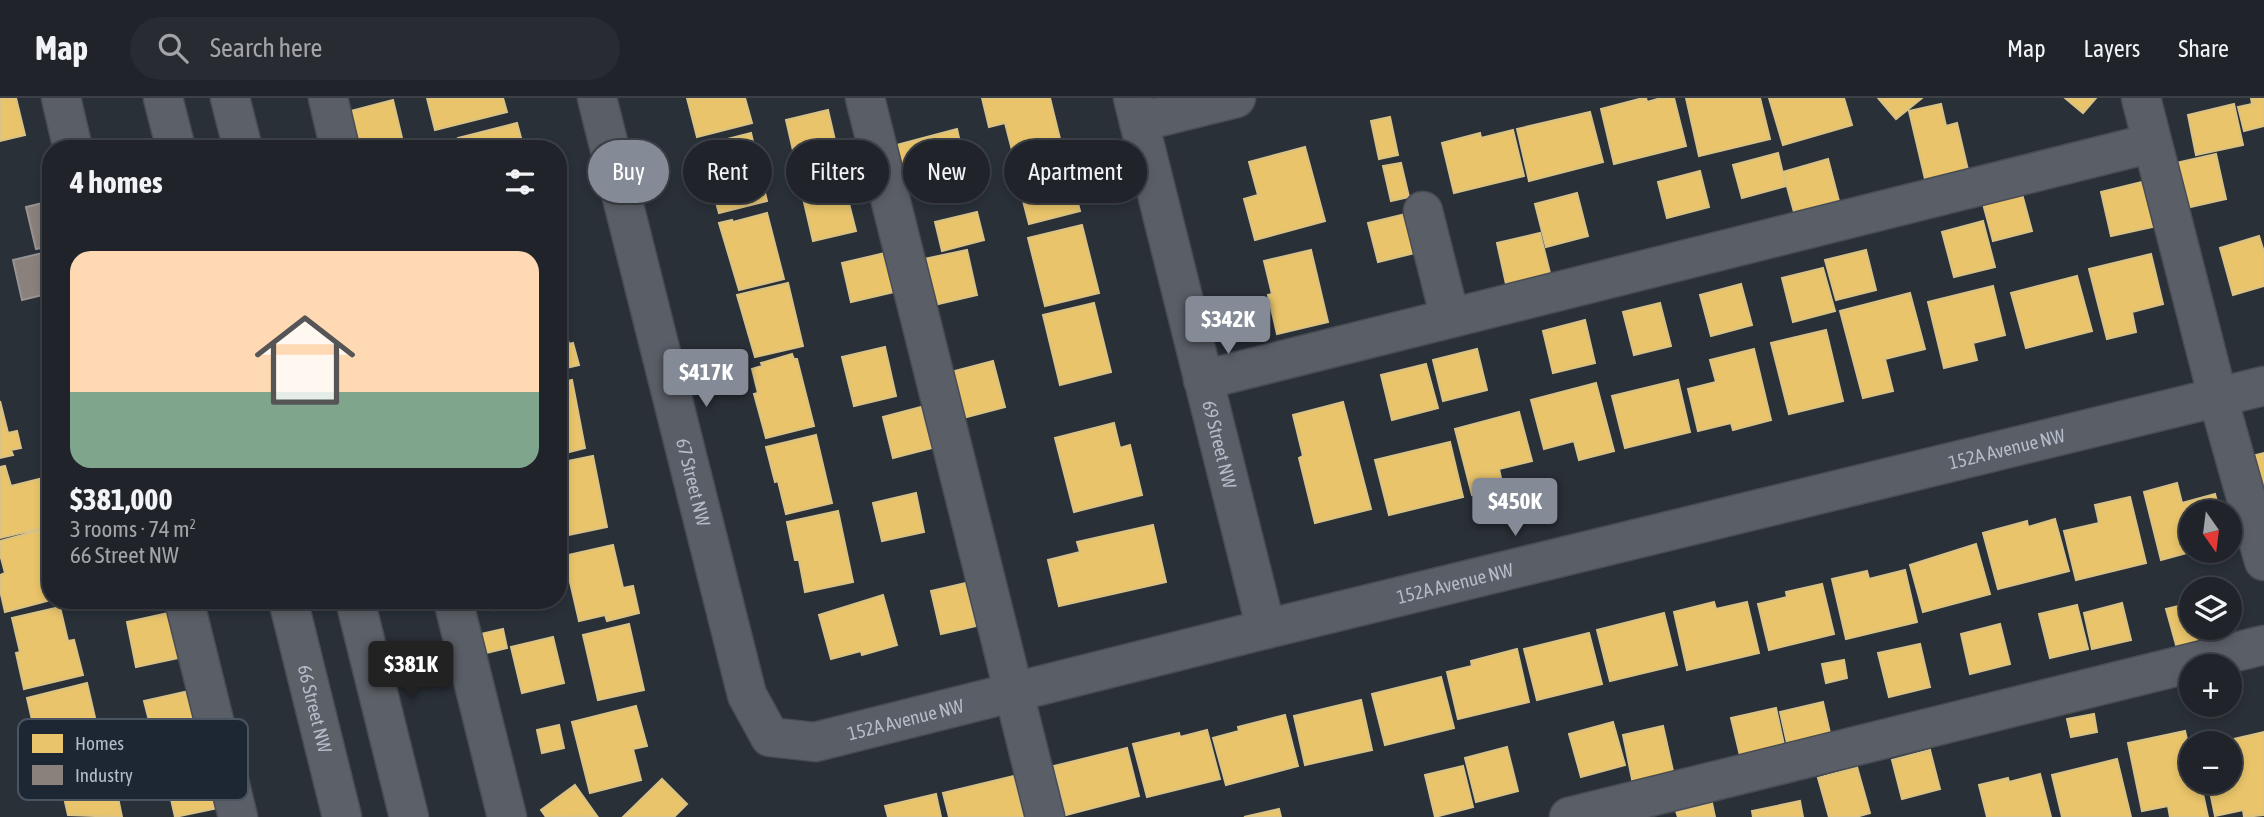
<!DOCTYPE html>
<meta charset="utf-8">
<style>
:root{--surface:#20242a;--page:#282c32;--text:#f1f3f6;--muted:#a2a4a8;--line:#3d4147;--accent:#848b96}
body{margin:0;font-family:"Asap Condensed",sans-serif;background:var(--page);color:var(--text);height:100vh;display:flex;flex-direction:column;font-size:26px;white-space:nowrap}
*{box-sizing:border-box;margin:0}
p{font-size:23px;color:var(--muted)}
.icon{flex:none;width:38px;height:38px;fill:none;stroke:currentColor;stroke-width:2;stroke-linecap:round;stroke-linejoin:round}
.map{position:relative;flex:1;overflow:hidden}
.panel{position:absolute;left:42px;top:42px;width:525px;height:469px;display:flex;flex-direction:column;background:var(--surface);border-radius:28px;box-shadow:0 4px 10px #0003,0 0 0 2px var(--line)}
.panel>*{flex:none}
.hud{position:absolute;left:588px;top:42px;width:665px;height:63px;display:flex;gap:14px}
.needle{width:46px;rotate:166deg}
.tools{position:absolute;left:2179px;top:402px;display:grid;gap:14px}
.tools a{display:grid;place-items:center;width:63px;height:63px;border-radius:50%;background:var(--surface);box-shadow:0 4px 10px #0003,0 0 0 2px var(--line);font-size:35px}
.price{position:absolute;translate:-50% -60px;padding:0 16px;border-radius:7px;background:var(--accent);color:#fff;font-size:23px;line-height:46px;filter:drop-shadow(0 2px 4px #0008)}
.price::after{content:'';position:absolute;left:50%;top:42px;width:21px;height:16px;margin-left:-10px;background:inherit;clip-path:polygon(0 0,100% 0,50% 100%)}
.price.on{background:#222;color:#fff}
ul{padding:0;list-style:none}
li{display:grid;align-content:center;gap:14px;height:371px;padding:0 28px}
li+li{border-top:2px solid var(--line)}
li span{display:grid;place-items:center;height:217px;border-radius:21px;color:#555}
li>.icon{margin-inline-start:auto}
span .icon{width:126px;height:126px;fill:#fffc;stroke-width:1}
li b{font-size:30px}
h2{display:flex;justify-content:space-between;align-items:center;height:84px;padding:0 28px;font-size:30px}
.tag{padding:0 24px;border-radius:32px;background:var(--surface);box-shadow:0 4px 10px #0003,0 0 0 2px var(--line);font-size:24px;line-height:63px}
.tag.on{background:var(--accent);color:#fff}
header{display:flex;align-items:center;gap:42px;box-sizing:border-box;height:98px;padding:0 35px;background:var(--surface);border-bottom:2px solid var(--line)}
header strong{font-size:33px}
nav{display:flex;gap:38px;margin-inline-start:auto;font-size:24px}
.search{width:490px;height:63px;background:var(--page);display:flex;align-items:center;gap:18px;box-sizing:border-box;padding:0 24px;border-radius:38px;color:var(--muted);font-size:26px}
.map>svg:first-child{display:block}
.homes{fill:#e9c46a;stroke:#d9c286;stroke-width:2}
.industry{fill:#8a817c;stroke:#979393;stroke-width:2}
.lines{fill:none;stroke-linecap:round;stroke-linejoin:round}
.minor-casing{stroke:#484c53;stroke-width:41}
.major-casing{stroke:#484c55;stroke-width:41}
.minor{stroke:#5a5e66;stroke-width:38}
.major{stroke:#5c6168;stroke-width:38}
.labels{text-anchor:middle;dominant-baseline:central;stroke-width:7;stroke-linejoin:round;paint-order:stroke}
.street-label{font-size:19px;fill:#b4bcc9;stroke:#1d2633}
.key{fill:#1d2633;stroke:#4a5360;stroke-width:2}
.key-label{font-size:19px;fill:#b4bcc9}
</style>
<header>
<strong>Map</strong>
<div class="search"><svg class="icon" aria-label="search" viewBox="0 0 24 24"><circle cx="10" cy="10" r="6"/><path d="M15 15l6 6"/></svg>Search here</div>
<nav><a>Map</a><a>Layers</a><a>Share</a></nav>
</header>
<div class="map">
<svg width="2264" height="719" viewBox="0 0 2264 719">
<rect width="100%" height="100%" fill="#2a3038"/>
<path class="homes" d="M0,0H16L25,37L0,43Z
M427,0H503L507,14L435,32Z
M687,0H745L752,25L697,39Z
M982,0H1050L1061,45L1013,56L1005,25L989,29Z
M1643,0H1646L1647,4L1661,0H1674L1686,48L1614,66L1601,11Z
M1686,0H1760L1770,41L1699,58Z
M1769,0H1844L1852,27L1783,47Z
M1878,0H1922L1896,21Z
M2065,0H2096L2083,15Z
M2251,0H2264V28L2244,33L2238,9L2252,6Z
M393,2L403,44L375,51H355L347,14Z
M1941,6L1946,28L1957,25L1968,72L1925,81L1909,13Z
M2234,6L2243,47L2196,57L2188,17Z
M828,12L837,51L795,61L786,22Z
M1590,14L1603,64L1529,83L1517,31Z
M1390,19L1398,57L1379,61L1371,23Z
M517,25L524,51H460L458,40Z
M957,31L966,71L903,87L893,48Z
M1513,32L1524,78L1454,95L1442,45L1480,35L1481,40Z
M751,35L767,103L719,115L700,48Z
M1305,49L1325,123L1255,142L1244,101L1258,97L1249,64Z
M1778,55L1786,88L1742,100L1733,67Z
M2216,56L2226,101L2186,110L2176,65Z
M1066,58L1080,113L1029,126L1021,95L1024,94L1018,69Z
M1828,61L1839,103L1794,114L1783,74Z
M1401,65L1409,99L1391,103L1383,68Z
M1700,73L1709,109L1667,120L1658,84Z
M2146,83L2157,128L2111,138L2101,94Z
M845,90L856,133L813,143L803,100Z
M2021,92L2032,133L1993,143L1982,102Z
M1577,95L1588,138L1546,149L1535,106Z
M977,114L984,142L942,153L935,124Z
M1414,114L1423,153L1378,164L1368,125Z
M767,115L784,181L739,192L719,125L732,122L733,124Z
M1983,123L1995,169L1954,179L1942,134Z
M1082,127L1099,195L1045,208L1028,140Z
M1540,135L1550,175L1506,186L1497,145Z
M2259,138L2264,154V188L2233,197L2220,150Z
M967,152L977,197L934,207L924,161Z
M1311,152L1328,224L1277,236L1268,197L1272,196L1264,163Z
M1866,152L1876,192L1836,202L1825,162Z
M885,155L894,194L851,204L842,165Z
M2151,156L2163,206L2132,214L2136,234L2107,241L2089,171Z
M1823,170L1835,213L1793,224L1782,180Z
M2077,178L2092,233L2026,250L2011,195Z
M788,185L803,248L755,259L737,197Z
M1741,186L1752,227L1711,238L1700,197Z
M1993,188L2005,237L1973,245L1977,262L1944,270L1928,204Z
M1910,195L1925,251L1885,261L1893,293L1863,300L1840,213Z
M1094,205L1111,274L1060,287L1043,217Z
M1660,205L1671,248L1634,257L1623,214Z
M561,214L569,246L573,245L579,267L558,272V215Z
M1585,222L1595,265L1553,275L1543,233Z
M1826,232L1843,303L1789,316L1771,245Z
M885,249L896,298L854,308L842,259Z
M1477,251L1487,292L1443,303L1433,262Z
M1754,251L1771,322L1733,332L1731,325L1698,333L1688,291L1716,284L1710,262Z
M792,256L794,261H797L814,328L766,340L754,296L758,295L752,271L762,268L761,265Z
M993,263L1005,309L963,320L951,274Z
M1426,266L1438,310L1392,322L1381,277Z
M572,282L585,350L558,357V285Z
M1678,282L1690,334L1625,350L1612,298Z
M1596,285L1614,353L1579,362L1574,343L1544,351L1531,302Z
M0,303L8,335L17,333L21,350L11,352L13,357L0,360Z
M1343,304L1371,411L1315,425L1299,360L1303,358L1293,317Z
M921,309L932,350L893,360L883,319Z
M1519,314L1532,363L1499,371L1503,389L1472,397L1455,331Z
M1114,325L1120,350L1130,347L1142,397L1074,414L1055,340Z
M816,337L832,405L786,416L778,383L775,384L766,349Z
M1450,344L1463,399L1389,417L1375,362Z
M2264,355V401L2248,359Z
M593,358L607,429L559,439L558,365Z
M5,368L11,388L51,378V428L0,440V369Z
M2177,385L2182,405L2215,396L2220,415H2191V453H2194L2161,462L2144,394Z
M916,395L924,434L882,443L873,405Z
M2130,399L2146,465L2076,482L2064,433L2099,425L2095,407Z
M838,413L853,484L805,494L799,462H795L787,424Z
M2055,421L2069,473L1998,491L1983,435L2027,423L2028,429Z
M1153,427L1166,484L1059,508L1048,462L1080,454L1077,444Z
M48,430L51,440V502L5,514L0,492V477L5,475L0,456V443Z
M1976,446L1990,496L1923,514L1910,467Z
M613,447L623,490L633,488L639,515L607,523L605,517L579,523L564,458Z
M1905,472L1917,524L1846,541L1832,481L1867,473L1869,481Z
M966,485L976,528L941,536L931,493Z
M1822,486L1834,536L1769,552L1758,506L1787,499L1786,494Z
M883,497L897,547L862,557L861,553L831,561L819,517Z
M493,502H540V503L495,512Z
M1714,504L1716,511L1747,504L1759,555L1687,572L1674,514Z
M2122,505L2131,542L2092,551L2084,515Z
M2191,505V530H2215L2218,544L2178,554L2166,511Z
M2077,507L2088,551L2050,560L2039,516Z
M60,509L68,543L74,542L83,577L24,591L16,555L20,554L12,520Z
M173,514L183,559L136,569L127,524Z
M1664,515L1677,567L1610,583L1597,532Z
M629,526L644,592L598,602L583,537Z
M2000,526L2010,566L1970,576L1961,536Z
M503,531L507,550L486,555L481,536Z
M1589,535L1602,586L1537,602L1524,551Z
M553,539L564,585L522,595L511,549Z
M1920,546L1930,589L1889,599L1878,555Z
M1517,551L1529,604L1458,621L1447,574L1472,568L1471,563Z
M1844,562L1847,580L1826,585L1822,566Z
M1441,579L1454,630L1385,647L1372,596Z
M87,585L103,654L52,666L44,633L35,635L27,600Z
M189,593L200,635L155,646L144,603Z
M1361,602L1372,652L1305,667L1294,618Z
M1823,604L1832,644L1789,654L1780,614Z
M636,608L647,648L633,651L641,682L590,695L572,624Z
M1776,610L1786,656L1742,666L1731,620Z
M2094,616L2097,634L2071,639L2067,621Z
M1285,617L1298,668L1226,687L1213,640L1239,633L1238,629Z
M1613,624L1625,667L1581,679L1569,636Z
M559,627L564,650L542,655L537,632Z
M1663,628L1675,682L1634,691L1623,637Z
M1207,632L1220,681L1147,699L1133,646L1179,635L1180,639Z
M2185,633L2191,658V684H2197L2198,692L2202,691L2208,719H2170L2168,708L2142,713L2128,645Z
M2264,634V717L2244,719L2243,712L2215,718L2208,684H2230V646H2212Z
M1507,649L1518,693L1476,704L1465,660Z
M1127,650L1139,698L1066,717L1054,668Z
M1930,652L1940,691L1902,701L1892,662Z
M110,661L122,719L68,717L58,673Z
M2117,661L2131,719H2062L2052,677Z
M1463,668L1473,709L1435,719L1425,677Z
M1857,669L1870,715L1856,719H1829L1818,680Z
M209,670L218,710L175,719L166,679Z
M2040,676L2051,719H1987L1979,687L2008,680L2009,684Z
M1014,678L1024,719H949L943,695Z
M662,681L687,706L674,719H623Z
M575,687L597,718L546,719L541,712Z
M936,696L941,719H888L885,708Z
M1800,703L1803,719H1753L1752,713Z
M1712,705L1715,719H1678L1676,713Z
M1279,711L1281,719H1244Z"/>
<path class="industry" d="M51,103V148L36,151L26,109Z
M51,153V195L22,202L13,162Z"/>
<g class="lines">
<g class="minor-casing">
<g id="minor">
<path d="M61,0L73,51"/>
<path d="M328,0L340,51"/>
<path id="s1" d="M597,0L747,597L770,639L815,644L1266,531L2264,288"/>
<path d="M865,0L1045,719"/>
<path id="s2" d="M1133,0L1266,531"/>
<path d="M2141,0L2218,300L2264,463"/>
<path d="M1139,24L1236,0"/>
<path d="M1423,113L1450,220"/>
<path d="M1203,282L2152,45"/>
<path d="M184,502L238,719"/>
<path d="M453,502L507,719"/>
<path d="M1569,719L2264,547"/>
</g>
</g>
<g class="major-casing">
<g id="major">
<path d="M163,0L176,51"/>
<path d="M230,0L243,51"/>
<path id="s3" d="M288,502L342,719"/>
<path d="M355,502L409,719"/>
</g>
</g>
<use href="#minor" class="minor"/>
<use href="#major" class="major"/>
</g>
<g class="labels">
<g class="street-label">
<text stroke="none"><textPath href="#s2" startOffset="357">69 Street NW</textPath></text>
<text stroke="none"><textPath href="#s1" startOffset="1936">152A Avenue NW</textPath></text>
<text stroke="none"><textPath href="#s1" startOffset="396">67 Street NW</textPath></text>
<text stroke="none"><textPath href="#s1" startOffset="1368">152A Avenue NW</textPath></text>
<text stroke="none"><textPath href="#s3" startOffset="112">66 Street NW</textPath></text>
<text stroke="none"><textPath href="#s1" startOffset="802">152A Avenue NW</textPath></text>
</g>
</g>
<rect x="18" y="621" width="230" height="81" rx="10" class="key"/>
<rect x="32" y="636" width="31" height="19" fill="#e9c46a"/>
<rect x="32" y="667" width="31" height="20" fill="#8a817c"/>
<g class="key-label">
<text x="75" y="652">Homes</text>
<text x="75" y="684">Industry</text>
</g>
</svg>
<div class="tools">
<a><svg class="needle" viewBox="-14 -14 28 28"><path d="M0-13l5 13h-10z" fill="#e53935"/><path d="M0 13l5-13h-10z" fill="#a2a4a8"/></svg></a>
<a><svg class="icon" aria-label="layers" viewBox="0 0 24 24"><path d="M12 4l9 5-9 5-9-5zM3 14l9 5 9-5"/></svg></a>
<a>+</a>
<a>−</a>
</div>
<b class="price" style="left:1228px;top:258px">$342K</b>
<b class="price" style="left:706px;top:311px">$417K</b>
<b class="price" style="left:1515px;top:440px">$450K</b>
<b class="price on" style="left:411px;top:603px">$381K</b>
<div class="hud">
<a class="tag on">Buy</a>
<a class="tag">Rent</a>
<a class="tag">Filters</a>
<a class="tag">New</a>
<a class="tag">Apartment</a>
</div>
<section class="panel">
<h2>4 homes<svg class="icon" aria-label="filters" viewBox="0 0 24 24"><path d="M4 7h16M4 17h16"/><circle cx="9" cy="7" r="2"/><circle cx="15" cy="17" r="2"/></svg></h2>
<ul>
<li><span style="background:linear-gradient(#ffd9b3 65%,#7fa58c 0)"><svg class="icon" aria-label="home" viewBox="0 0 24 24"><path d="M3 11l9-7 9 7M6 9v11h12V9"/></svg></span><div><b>$381,000</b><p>3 rooms · 74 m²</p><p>66 Street NW</p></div></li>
</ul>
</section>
</div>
